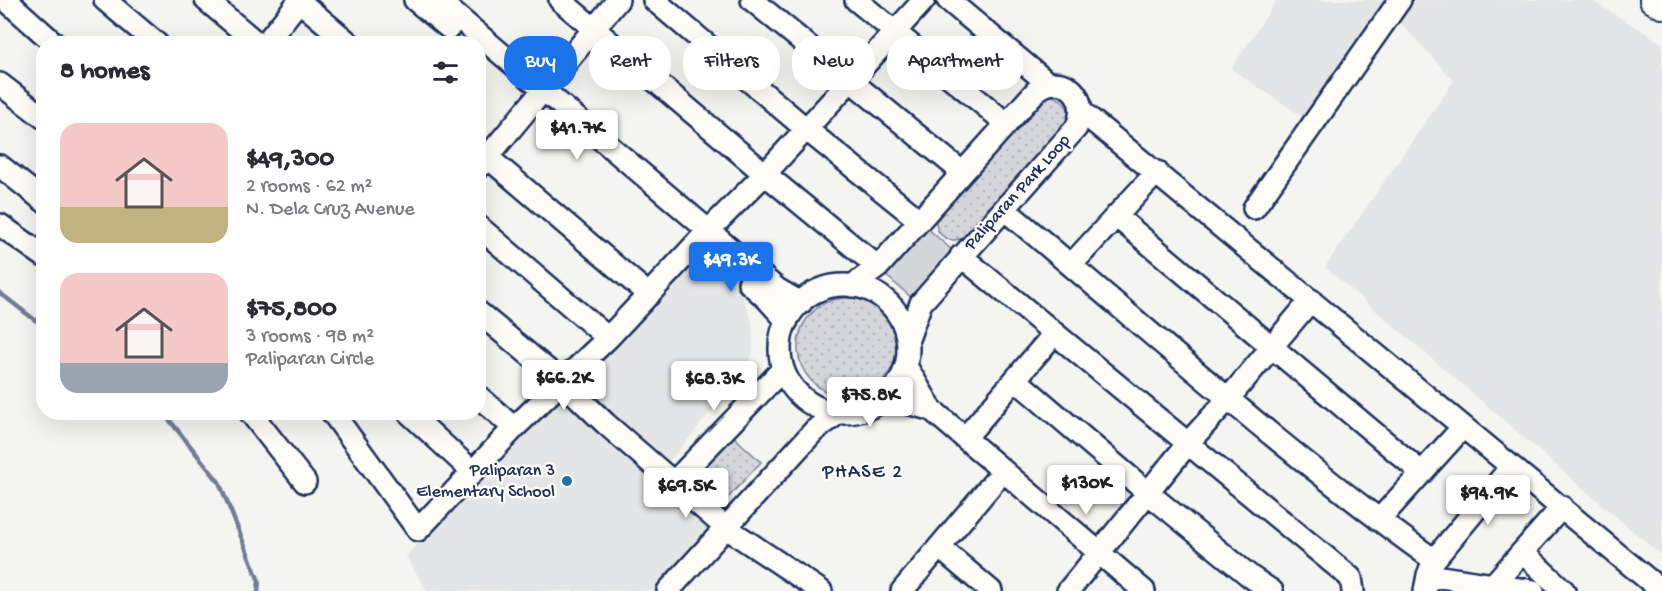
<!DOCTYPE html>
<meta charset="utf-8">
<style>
:root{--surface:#fff;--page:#f7f7f7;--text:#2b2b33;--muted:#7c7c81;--accent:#1a73e8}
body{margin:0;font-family:"Gochi Hand",sans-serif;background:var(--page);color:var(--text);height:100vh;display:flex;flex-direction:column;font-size:22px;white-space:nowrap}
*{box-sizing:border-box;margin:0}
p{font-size:20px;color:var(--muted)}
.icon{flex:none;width:33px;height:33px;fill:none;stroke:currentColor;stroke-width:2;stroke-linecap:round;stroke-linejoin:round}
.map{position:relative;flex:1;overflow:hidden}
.panel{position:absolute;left:36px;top:36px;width:450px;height:384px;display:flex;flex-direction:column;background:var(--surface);border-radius:24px;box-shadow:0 6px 24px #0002}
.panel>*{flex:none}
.top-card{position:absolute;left:504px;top:36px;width:570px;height:54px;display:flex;gap:12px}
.price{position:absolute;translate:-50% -51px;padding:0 14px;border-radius:6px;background:#fff;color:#222;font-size:20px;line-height:39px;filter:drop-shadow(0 2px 3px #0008)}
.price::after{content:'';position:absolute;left:50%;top:36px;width:18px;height:14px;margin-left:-9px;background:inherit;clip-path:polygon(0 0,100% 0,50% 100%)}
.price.active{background:var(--accent);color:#fff}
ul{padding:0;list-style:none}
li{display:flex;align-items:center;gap:18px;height:150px;padding:0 24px}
li span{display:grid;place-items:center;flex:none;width:168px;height:120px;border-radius:18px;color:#555}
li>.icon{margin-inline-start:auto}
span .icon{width:72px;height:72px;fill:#fffc;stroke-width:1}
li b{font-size:26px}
h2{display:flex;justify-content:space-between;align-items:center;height:72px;padding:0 24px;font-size:26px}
.tag{padding:0 21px;border-radius:24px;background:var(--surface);box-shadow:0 6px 24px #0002;font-size:21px;line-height:54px}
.tag.active{background:var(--accent);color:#fff}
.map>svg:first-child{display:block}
.built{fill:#e4e5e6}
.park{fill:url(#park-dots);stroke:#78829c;stroke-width:1.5}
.garden{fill:#d4d6db;stroke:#78829c;stroke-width:1.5}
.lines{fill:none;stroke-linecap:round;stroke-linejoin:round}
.stream{stroke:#717c98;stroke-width:4.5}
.minor-casing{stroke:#1b2f5e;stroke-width:26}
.major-casing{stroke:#1b2f5e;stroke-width:30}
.minor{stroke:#fdfcf7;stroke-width:21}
.major{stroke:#fdfcf7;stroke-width:26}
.poi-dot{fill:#1f6fb2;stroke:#fdfcf7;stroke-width:2}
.labels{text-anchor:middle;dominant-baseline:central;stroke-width:5;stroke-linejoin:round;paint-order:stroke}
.street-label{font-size:18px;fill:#1b2f5e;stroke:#fdfcf7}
.poi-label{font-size:18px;fill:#1b2f5e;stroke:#fdfcf7;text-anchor:end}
.neighbourhood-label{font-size:20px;letter-spacing:1.5px;fill:#1b2f5e;stroke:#fdfcf7}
</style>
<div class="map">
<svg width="1662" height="591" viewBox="0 0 1662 591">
<defs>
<pattern id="park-dots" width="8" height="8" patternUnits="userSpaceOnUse" patternTransform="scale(1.5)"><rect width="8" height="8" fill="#d4d6db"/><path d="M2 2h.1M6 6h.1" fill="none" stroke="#b5b8be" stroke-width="1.8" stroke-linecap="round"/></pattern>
</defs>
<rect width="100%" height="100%" fill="#f4f4f1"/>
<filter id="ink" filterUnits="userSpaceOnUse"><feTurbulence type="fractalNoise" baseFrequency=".0167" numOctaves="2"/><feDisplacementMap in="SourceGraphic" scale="12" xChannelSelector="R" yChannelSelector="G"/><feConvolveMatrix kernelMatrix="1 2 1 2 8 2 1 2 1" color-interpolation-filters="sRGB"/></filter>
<g filter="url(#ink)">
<path class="built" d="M1277,0H1393L1306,119L1231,69Z
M1412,0H1591L1662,43V556L1325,267L1454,81L1398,20Z
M699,253L729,278L742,294L752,322L753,353L740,377L668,463L576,382Z
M558,398L711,529L655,591H427L406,556Z"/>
<path class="park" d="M1044,96C1062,94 1073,108 1067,125L968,235C951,246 934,237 936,217Z
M798 347a49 49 0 1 1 98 0a49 49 0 1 1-98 0Z
M734,437L761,462L724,502L696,476Z"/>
<path class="garden" d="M925,226L953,251L912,298L883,273Z"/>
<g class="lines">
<path class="stream" d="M0,293L44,327
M163,412L219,482L259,581L258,591"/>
<g class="minor-casing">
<path id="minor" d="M6,0L55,44
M105,0L157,44
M206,0L258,44
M298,0L350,44
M415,0L449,28
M438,0L777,289L801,303
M560,0L765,174L878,267
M654,0L806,129L919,220
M752,0L962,172
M856,0L1006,123
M948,0L1049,84
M265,44L300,0
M0,84L44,118
M1082,112L1662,591
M478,149L649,295
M0,166L44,201
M480,166L618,0
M1254,208L1400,0
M1004,209C1146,327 1284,453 1434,560L1428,575L1425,591
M1116,216L1422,473
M0,225L44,256
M478,226L608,338
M961,256L1351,578L1353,591
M1071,265L1157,172
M749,283L767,299L787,321
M780 349a64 64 0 1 1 128 0a64 64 0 1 1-128 0Z
M852,286L878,267L1036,91C1063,69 1092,98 1076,128L921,303L908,339
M478,312L562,382L606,424L725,527L821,591
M906,366L932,410L1144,591
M1016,380L1148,493L1251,577L1272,591
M478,396L514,428
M887,397L932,410
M250,412L305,482
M332,412L418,530L514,428L608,338L709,230L765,174L924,0
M408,412L473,472
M965,438L1054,334
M674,482L783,369
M1379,520L1463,427
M939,547L991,591
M1522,552L1564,591
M1434,560L1511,467
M1428,575L1533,591
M1493,585L1562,507
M668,591L814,431L838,413
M902,591L1003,471
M1068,591L1189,442L1229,398L1311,300"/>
</g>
<g class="major-casing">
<path id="major" d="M1653,0L1662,5"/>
</g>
<use href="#minor" class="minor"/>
<use href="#major" class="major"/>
</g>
</g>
<circle class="poi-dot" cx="567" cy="481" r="6"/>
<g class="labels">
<g class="street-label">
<text transform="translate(1018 193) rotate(-48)">Paliparan Park Loop</text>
</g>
<g class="poi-label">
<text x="555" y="471">Paliparan 3<tspan x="555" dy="21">Elementary School</tspan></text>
</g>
<g class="neighbourhood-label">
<text x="863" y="473">PHASE 2</text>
</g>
</g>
</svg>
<b class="price" style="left:577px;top:161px">$41.7K</b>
<b class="price active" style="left:731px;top:293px">$49.3K</b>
<b class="price" style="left:564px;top:411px">$66.2K</b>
<b class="price" style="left:714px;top:412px">$68.3K</b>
<b class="price" style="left:870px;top:428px">$75.8K</b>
<b class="price" style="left:1086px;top:516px">$130K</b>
<b class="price" style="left:686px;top:519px">$69.5K</b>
<b class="price" style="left:1488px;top:526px">$94.9K</b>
<div class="top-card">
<a class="tag active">Buy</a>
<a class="tag">Rent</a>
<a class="tag">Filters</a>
<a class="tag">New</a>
<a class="tag">Apartment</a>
</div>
<section class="panel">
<h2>8 homes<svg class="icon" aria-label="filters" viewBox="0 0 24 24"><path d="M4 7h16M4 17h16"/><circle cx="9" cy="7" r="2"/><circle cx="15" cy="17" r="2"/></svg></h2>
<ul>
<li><span style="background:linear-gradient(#f6c9c9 70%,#c2b280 0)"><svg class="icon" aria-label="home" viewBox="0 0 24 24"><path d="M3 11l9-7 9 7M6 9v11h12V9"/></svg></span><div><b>$49,300</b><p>2 rooms · 62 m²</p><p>N. Dela Cruz Avenue</p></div></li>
<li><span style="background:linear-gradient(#f6c9c9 75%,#9aa5b1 0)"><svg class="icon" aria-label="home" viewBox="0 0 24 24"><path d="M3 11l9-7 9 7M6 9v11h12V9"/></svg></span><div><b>$75,800</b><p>3 rooms · 98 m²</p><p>Paliparan Circle</p></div></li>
</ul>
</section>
</div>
